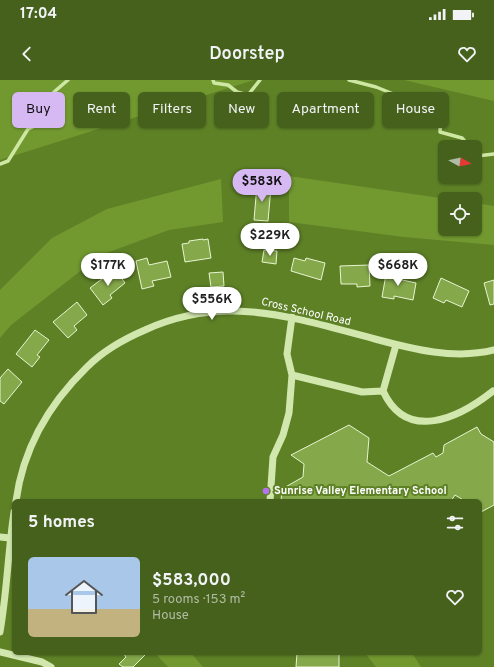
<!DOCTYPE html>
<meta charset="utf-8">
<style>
:root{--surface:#46611c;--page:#4d6725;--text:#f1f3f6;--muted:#b0bca3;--line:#5e753b;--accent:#d6b9f3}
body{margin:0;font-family:Overpass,sans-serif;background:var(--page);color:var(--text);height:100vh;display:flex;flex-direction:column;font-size:15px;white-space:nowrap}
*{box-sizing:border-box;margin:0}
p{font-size:13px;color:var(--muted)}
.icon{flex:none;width:22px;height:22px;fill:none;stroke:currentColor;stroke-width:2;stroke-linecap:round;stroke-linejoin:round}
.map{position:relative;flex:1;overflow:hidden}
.sheet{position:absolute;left:12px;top:419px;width:470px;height:156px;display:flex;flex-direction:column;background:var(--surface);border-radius:6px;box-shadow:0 1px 3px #0004}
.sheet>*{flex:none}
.hud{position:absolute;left:12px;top:12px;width:470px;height:36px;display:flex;gap:8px}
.needle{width:26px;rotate:98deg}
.buttons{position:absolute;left:438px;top:60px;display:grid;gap:8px}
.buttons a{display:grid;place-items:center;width:44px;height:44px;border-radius:6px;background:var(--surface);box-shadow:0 1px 3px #0004;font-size:20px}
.price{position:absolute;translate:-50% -34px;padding:0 9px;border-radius:14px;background:#fff;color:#222;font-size:13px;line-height:26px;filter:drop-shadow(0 1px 2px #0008)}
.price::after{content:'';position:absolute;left:50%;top:24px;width:12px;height:9px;margin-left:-6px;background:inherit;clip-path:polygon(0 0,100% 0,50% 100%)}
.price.current{background:var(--accent);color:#111}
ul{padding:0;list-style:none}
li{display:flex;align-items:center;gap:12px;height:100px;padding:0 16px}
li+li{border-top:1px solid var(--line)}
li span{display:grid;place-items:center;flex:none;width:112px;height:80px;border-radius:6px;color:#555}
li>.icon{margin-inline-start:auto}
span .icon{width:48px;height:48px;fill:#fffc;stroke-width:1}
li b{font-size:17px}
h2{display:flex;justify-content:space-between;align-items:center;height:48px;padding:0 16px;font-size:17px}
.chip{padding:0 14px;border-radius:6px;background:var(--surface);box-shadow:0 1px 3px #0004;font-size:14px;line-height:36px}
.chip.current{background:var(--accent);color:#111}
.status{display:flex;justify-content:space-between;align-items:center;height:28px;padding:0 20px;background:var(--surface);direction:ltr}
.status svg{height:11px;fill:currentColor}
header{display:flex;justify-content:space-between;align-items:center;height:52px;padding:0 16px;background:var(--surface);font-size:18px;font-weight:600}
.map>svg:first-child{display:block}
.green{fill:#729930}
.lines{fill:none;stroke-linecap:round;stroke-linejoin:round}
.stream{stroke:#cee7a2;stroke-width:3.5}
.building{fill:#85a84a;stroke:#e8f5d1}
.minor{stroke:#d1e7ae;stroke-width:7}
.poi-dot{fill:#b672f0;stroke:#5e8126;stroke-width:1.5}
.labels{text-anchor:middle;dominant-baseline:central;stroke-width:4;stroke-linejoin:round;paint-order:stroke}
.street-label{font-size:11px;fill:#fff;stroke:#5e8126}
.poi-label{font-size:11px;font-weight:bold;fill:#fff;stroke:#5e8126;text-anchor:start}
</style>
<div class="status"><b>17:04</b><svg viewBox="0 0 49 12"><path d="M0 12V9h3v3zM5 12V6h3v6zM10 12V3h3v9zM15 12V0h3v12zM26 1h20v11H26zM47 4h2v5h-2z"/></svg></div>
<header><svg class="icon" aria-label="back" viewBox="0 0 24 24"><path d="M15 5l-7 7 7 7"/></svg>Doorstep<svg class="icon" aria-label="heart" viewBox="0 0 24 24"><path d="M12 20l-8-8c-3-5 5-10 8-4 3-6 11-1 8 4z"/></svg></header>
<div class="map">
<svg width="494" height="587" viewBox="0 0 494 587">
<rect width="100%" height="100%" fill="#5e8126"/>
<path class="green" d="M0,0H254L0,80Z
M404,0H494V21Z
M289,96L447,119H445V149H475V123L494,126V165L404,157L289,142Z
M221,99L223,142L169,150L101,175L11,245L0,258V210L52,158L107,129Z
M155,573H191L203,587H168Z
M365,573H412L421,587H376Z"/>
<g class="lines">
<path class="stream" d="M213,0L214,3L228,5L237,12L248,15L260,0
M349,0L376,7L401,17L431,15L441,30L440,52L462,58L470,67
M475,74L477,76L494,74
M0,84L8,81L28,49L46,41L54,12L68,0"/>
</g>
<path class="building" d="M257,105L271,107L268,141L254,140Z
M203,159V160L208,159L211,178L185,182L182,164L189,163V161Z
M264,170L277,171L276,184L262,182Z
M147,178L149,185L167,181L171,197L152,201L154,206L142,209L136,181Z
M294,178L305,181L306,178L325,183L321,200L291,191Z
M369,185L370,206L357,207V204H341L340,186Z
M115,189L125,203L110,215L112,218L103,225L90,208Z
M387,189L400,192L398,199L416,203L413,220L394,216V219L382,217Z
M223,192L224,206L211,207L209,193Z
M441,198L469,211L462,227L446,220L444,223L433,218Z
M494,200V224L490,225L484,203Z
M77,222L87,235L74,246L77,250L68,258L53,242Z
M35,250L49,260L37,275L40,277L32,287L16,274Z
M8,289L22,302L4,324L0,321V298Z
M349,345L369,358L367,382L389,396L433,373L436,377L443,373L444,365L477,347L481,354L494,362V425L481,432L480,421H465L455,415L451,421H281L282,409L303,397L304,384L291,375Z
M123,573H147L133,587H123L119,584L126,577Z
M297,573H339V587H296Z"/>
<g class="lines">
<path class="minor" d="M396,265L383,311C407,363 459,338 493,311
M292,295L362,312L383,311
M16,421C23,369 49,324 87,287C103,271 124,259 145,250C226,213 294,238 375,259C412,269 455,280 494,270
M270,421L273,377L283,355L289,333L292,295L287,274L292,237
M0,457L10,458
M0,552C7,512 8,472 14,432
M0,572L42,582L51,587"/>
</g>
<circle class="poi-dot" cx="266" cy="411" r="4"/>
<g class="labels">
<g class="street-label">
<text transform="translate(306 232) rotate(13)">Cross School Road</text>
</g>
<g class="poi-label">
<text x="274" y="411">Sunrise Valley Elementary School</text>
</g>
</g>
</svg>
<div class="buttons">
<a><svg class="needle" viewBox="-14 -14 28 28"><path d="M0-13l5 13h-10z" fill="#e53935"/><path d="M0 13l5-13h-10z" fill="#b0bca3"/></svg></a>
<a><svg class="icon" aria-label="locate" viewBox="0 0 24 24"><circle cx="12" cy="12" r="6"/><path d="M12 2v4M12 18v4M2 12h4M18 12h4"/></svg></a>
</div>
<b class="price current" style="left:262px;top:123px">$583K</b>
<b class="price" style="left:270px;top:177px">$229K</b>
<b class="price" style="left:108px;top:207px">$177K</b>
<b class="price" style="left:398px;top:207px">$668K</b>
<b class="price" style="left:212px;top:241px">$556K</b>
<div class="hud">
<a class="chip current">Buy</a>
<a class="chip">Rent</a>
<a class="chip">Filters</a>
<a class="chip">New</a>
<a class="chip">Apartment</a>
<a class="chip">House</a>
</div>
<section class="sheet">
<h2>5 homes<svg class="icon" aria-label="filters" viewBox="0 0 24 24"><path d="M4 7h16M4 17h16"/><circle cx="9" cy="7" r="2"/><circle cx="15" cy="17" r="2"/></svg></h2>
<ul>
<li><span style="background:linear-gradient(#a9c7e8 65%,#c2b280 0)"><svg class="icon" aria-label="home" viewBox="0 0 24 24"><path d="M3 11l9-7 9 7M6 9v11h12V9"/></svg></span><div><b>$583,000</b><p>5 rooms · 153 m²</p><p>House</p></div><svg class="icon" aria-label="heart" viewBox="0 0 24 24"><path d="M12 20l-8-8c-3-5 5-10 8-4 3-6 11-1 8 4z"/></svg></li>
</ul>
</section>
</div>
